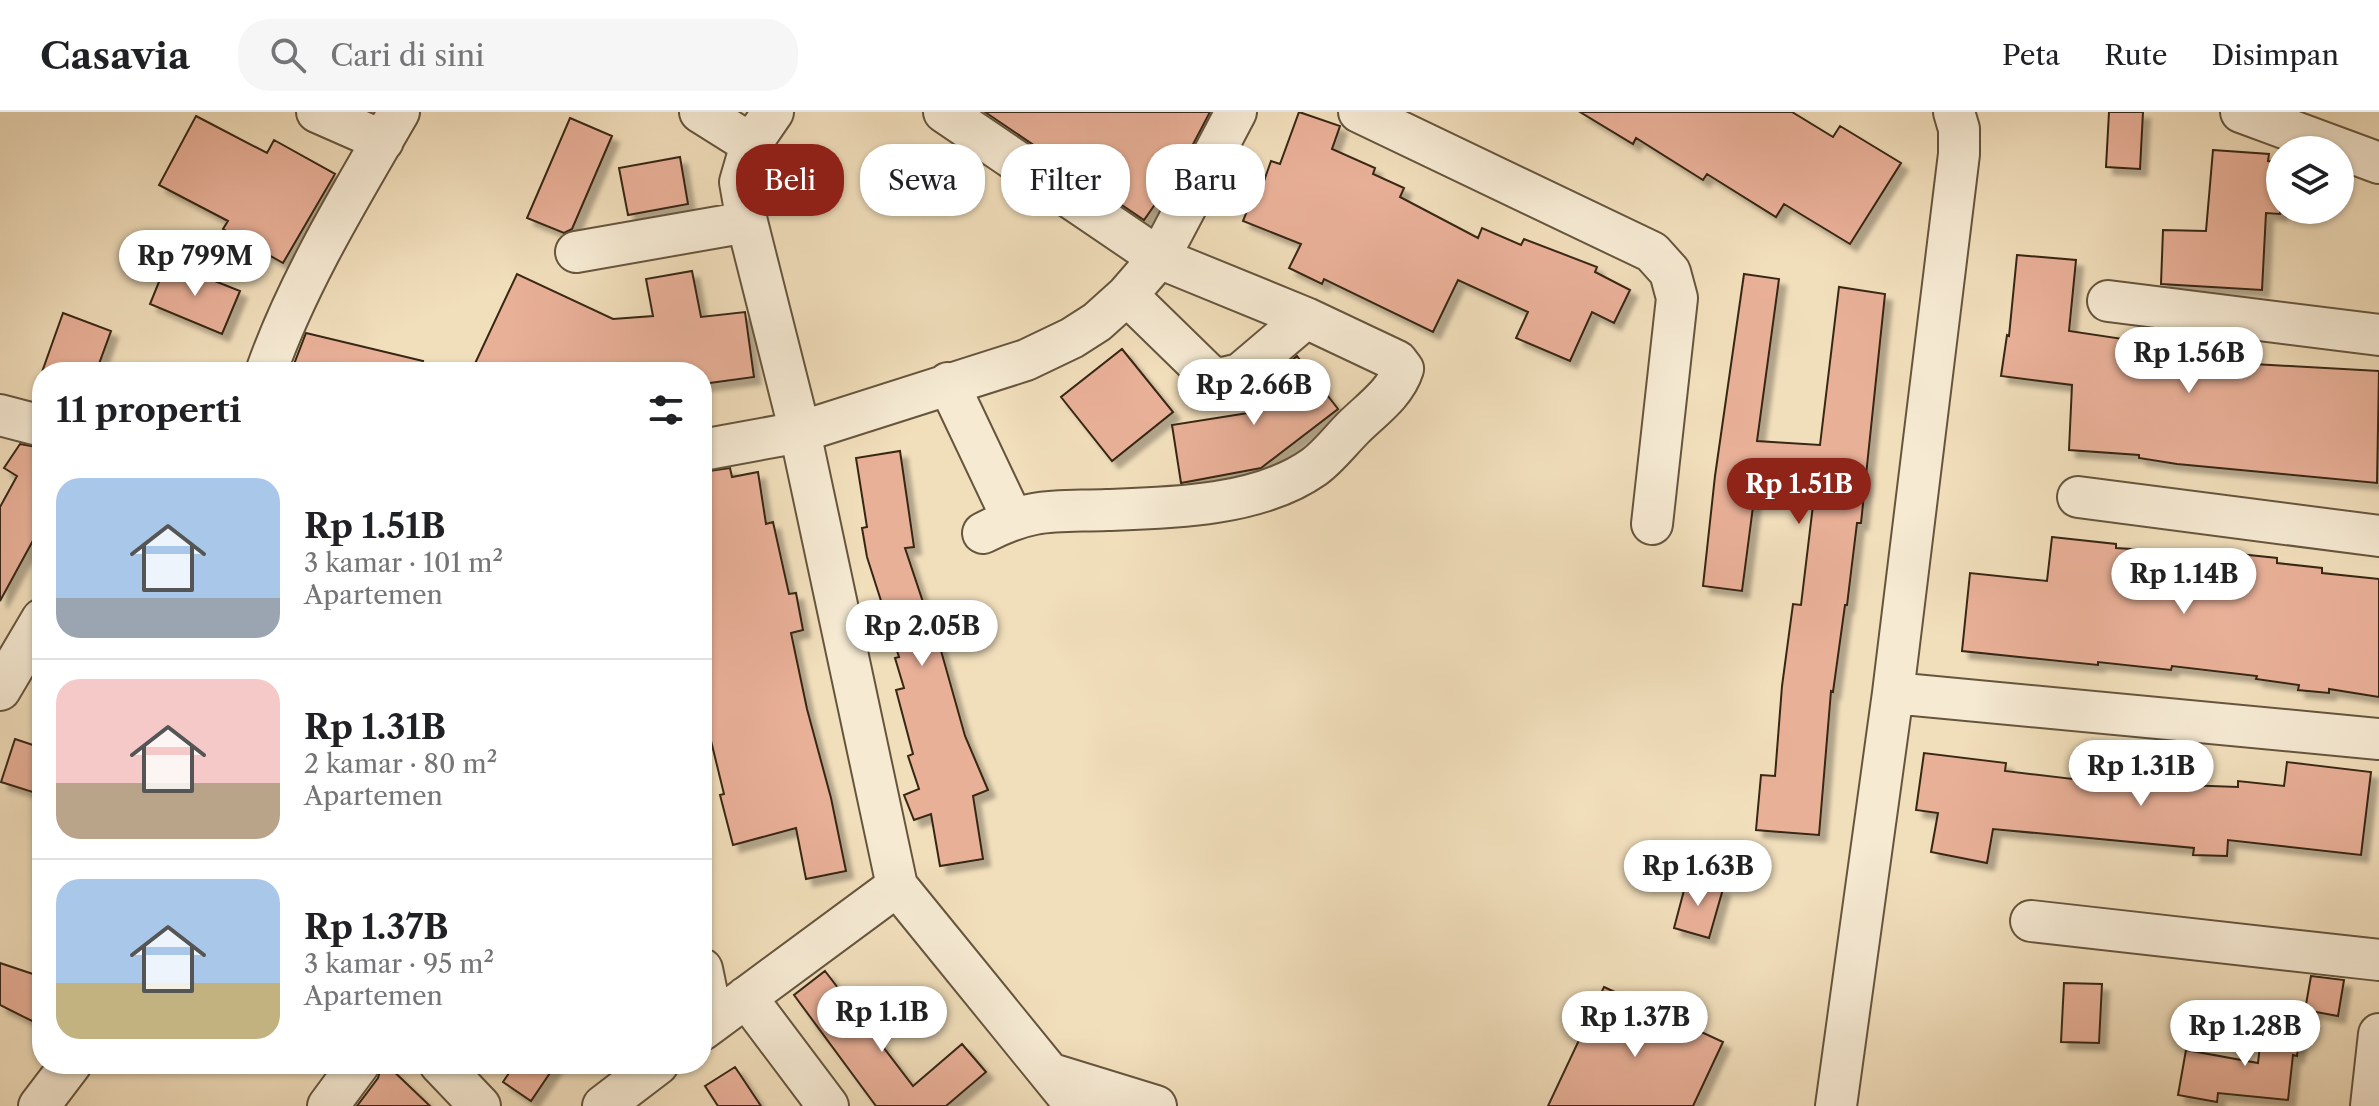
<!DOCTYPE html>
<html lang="id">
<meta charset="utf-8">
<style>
:root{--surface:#fff;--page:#f6f6f6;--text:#202124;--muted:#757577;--line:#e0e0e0;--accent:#8f2418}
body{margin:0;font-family:"Libre Caslon Text",serif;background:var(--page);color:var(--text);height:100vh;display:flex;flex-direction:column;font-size:30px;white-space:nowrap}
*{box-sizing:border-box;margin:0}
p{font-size:26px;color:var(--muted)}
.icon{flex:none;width:44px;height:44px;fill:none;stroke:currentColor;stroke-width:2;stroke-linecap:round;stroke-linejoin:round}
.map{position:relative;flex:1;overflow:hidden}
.sheet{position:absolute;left:32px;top:250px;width:680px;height:712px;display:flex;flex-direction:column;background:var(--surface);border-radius:32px;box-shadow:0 2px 6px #0004}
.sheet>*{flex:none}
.hud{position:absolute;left:736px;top:32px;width:760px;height:72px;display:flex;gap:16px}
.fabs{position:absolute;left:2266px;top:24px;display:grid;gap:16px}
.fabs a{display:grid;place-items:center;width:88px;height:88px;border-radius:50%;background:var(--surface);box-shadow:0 2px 6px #0004;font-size:40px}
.price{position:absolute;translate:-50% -68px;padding:0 18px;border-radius:28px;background:#fff;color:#222;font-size:26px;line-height:52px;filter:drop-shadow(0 2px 4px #0008)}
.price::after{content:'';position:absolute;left:50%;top:48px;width:24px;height:18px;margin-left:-12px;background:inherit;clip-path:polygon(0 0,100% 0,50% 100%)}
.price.on{background:var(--accent);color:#fff}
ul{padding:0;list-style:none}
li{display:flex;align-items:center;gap:24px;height:200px;padding:0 24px}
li+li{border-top:2px solid var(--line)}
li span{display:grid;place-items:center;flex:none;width:224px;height:160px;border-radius:24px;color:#555}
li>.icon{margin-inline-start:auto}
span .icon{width:96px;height:96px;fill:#fffc;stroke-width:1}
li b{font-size:34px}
h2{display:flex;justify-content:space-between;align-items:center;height:96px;padding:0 24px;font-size:34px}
.tag{padding:0 28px;border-radius:32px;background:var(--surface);box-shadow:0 2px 6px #0004;font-size:28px;line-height:72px}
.tag.on{background:var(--accent);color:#fff}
header{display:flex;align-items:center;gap:48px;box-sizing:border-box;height:112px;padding:0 40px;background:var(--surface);border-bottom:2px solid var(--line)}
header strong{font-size:38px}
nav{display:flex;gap:44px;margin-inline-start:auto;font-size:28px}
.search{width:560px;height:72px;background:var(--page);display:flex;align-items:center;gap:20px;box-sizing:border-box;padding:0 28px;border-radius:32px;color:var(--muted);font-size:30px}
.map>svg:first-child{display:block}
.building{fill:#e9b098;stroke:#372713;stroke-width:2;filter:url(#shadow)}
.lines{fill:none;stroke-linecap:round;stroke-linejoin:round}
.street-casing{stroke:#66553d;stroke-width:44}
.street{stroke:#f6ead3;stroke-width:40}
</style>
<header>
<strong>Casavia</strong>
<div class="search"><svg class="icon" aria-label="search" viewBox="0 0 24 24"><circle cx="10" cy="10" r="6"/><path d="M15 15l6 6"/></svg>Cari di sini</div>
<nav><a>Peta</a><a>Rute</a><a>Disimpan</a></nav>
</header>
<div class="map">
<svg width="2379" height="994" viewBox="0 0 2379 994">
<defs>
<filter id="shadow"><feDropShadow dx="7" dy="7" stdDeviation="2" flood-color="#0004"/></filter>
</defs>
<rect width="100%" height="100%" fill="#f1debb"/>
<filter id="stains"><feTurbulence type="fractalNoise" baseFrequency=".0025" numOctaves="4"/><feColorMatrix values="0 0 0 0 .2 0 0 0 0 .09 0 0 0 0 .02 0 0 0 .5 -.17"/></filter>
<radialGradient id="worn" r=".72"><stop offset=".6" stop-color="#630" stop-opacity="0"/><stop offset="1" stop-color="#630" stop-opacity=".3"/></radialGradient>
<path class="building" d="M985,0H1210L1181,55L1144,108Z
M1299,0L1340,14L1332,37L1375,56L1373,62L1404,76L1400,85L1478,126L1482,116L1521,133L1524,127L1597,155L1595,160L1630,178L1614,211L1592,200L1570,249L1516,226L1528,200L1458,168L1433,220L1324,167L1322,172L1289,156L1301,132L1243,109L1253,84L1258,86L1271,49L1280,52Z
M1580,0H1792L1833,25L1840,14L1901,51L1850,132L1784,92L1776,105L1707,62L1703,68L1636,26L1633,32Z
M2109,0H2143L2140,57L2106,55Z
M196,4L267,41L274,28L335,62L283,151L223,117L228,109L159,73Z
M570,6L612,24L572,117L564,121L527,106Z
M2213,38L2269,42L2268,49L2280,50V102L2266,101L2262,178L2161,172L2163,118L2206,119Z
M680,45L688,92L628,103L619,56Z
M2017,143L2076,148L2069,219L2143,230L2141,242L2201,249L2379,259L2377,371L2177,352L2139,346V343L2069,338L2072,273L2001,264L2007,223L2009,224Z
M167,150L240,179L222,222L150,192Z
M692,159L701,205L745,200L754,265L702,272V260H471L517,162L613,207L653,204L646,167Z
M1744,162L1779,167L1757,329L1820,333L1839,175L1885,182L1861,411H1857L1847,493H1845L1833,580L1831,579L1819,723L1756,718L1761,663L1775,664L1782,574L1793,492L1801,493L1816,368L1757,364L1742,479L1703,474L1715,364Z
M63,201L111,219L96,260H42Z
M306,221L423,249L421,260H291Z
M1122,237L1173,300L1112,349L1061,285Z
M1297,244L1338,297L1261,356L1181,371L1172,313L1248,301L1237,286L1255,280Z
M20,332L42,336V412L0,489V395L17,364L4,356Z
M900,339L914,435L905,436L927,502L960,492L969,518L938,528L965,624L988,678L973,684L983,747L940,754L931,702L914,708L904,683L919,677L908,644L913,642L896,578L904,576L895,546L899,545L867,445L862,416L867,415L856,346Z
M730,356L732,365L758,360L766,412L773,410L789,482L796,481L803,518L791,521L807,597L831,686L846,759L806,767L796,716L733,733L720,683L724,682L702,592V360Z
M2052,425L2116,432V436L2211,442V439L2277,446V451L2322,456V461L2379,467V585L2329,577V581L2298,578L2299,573L2256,567L2257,564L2172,554L2171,558L2098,550V553L1962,539L1970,461L2047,469Z
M15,627L42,636V683L1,670Z
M2084,640L2115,642L2113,663L2155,666V672L2238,675V669L2284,674L2287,650L2371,660L2361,743L2228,728L2227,744L2193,743L2194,736L1993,717L1987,751L1931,740L1938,701L1916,698L1924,641L2006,651L2005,659L2081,668Z
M1687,767L1723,777L1709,826L1674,816Z
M0,851L42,865V914L0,893Z
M825,859L913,974L962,932L986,960L946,994H876L794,883Z
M2311,864L2344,868L2338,904L2305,898Z
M2064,871L2102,872L2099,931L2061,930Z
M1604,875L1723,930L1693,994H1548Z
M2263,906L2301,910L2297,944L2293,943L2288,988L2218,981L2217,990L2178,983L2186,938L2258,951Z
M382,952H386L430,994H357L378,966Z
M515,952H556L531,989L503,970Z
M735,955L761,994H718L705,974Z"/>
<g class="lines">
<g class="street-casing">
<path id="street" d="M317,0L383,29
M700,0L751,32
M773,0L751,32L740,70L747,110L800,320L897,774L1076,994
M944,0L1159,146L1306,206L1397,249L1403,257C1395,282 1371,298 1353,316C1340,329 1328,345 1314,355C1259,394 1172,396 1107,398C1054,400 1033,395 983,421
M1359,0L1652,140L1670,160L1677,186L1652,412
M2241,0L2379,51
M576,140L747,110
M1127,183L1208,262L1219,267L1240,262L1306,206
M2108,189L2379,223
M266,260C298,169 351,83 399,0
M948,271L1012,406
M0,303L42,314
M702,338L800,320L1026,248L1072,226L1097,210L1127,183L1159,146L1236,0
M2078,385L2379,424
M0,578L42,507
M1893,581L2379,627
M2031,809L2379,848
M702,857L713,910
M746,885L828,994
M702,918L897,774
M440,952L480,994
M1052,962L1156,994
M39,994L71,952
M328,994L359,952
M603,994L658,952
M1836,994L1893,581L1959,42V17L1954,0
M2371,994L2379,922"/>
</g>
<use href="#street" class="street"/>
</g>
<rect width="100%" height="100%" filter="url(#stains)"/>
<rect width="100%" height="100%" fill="url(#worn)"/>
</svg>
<div class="fabs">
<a><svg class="icon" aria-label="layers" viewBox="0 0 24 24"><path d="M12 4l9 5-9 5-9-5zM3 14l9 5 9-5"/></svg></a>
</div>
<b class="price" style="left:195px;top:186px">Rp 799M</b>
<b class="price" style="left:2189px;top:283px">Rp 1.56B</b>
<b class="price" style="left:1254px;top:315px">Rp 2.66B</b>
<b class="price on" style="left:1799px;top:414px">Rp 1.51B</b>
<b class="price" style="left:2184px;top:504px">Rp 1.14B</b>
<b class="price" style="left:922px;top:556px">Rp 2.05B</b>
<b class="price" style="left:2141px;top:696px">Rp 1.31B</b>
<b class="price" style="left:1698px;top:796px">Rp 1.63B</b>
<b class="price" style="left:882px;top:942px">Rp 1.1B</b>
<b class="price" style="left:1635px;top:947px">Rp 1.37B</b>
<b class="price" style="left:2245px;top:956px">Rp 1.28B</b>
<div class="hud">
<a class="tag on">Beli</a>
<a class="tag">Sewa</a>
<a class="tag">Filter</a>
<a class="tag">Baru</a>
</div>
<section class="sheet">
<h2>11 properti<svg class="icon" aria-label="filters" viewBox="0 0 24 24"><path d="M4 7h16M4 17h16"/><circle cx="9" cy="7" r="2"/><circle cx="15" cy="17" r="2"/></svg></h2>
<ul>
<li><span style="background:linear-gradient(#a9c7e8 75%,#9aa5b1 0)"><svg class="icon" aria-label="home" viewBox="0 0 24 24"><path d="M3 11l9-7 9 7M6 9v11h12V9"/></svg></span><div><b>Rp 1.51B</b><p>3 kamar · 101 m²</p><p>Apartemen</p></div></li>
<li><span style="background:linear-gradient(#f6c9c9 65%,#b9a48a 0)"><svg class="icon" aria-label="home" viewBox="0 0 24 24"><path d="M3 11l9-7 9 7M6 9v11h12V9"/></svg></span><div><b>Rp 1.31B</b><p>2 kamar · 80 m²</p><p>Apartemen</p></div></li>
<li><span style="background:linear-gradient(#a9c7e8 65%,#c2b280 0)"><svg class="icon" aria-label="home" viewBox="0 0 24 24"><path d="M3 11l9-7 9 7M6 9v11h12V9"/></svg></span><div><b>Rp 1.37B</b><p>3 kamar · 95 m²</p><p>Apartemen</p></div></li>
</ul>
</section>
</div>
